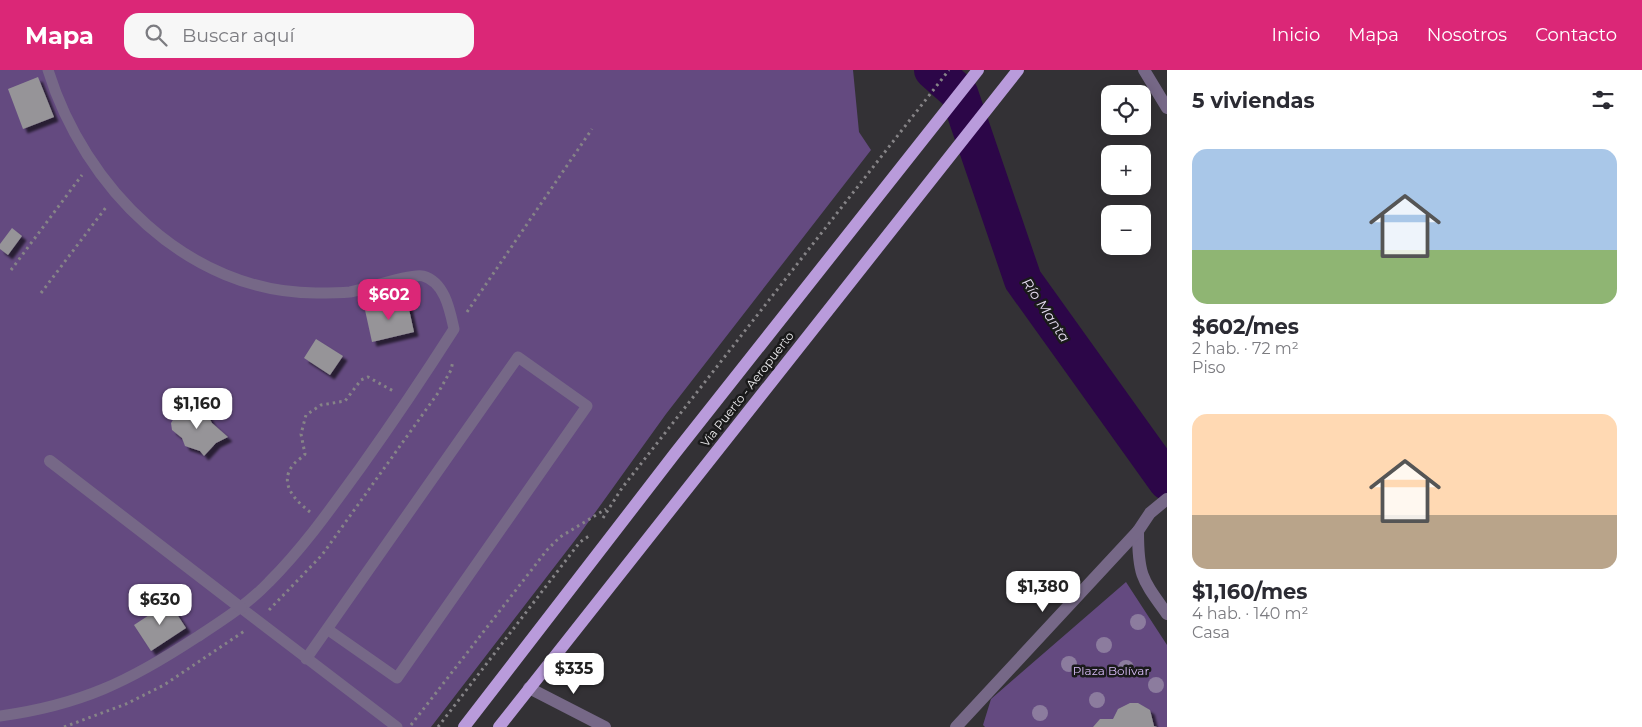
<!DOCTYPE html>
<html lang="es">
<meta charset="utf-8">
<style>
:root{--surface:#fff;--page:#f7f7f7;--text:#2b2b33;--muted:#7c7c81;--accent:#db2777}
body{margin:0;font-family:Montserrat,sans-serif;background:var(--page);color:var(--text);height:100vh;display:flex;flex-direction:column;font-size:19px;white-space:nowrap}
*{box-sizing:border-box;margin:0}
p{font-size:16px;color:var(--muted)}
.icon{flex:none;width:28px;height:28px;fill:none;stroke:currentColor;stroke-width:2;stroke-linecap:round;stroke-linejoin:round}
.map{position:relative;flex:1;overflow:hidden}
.details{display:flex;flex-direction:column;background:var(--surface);width:475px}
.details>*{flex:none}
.controls{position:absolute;left:1101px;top:15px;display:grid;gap:10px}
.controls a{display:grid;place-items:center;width:50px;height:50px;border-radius:10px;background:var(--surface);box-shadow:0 2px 12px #0003;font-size:25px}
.price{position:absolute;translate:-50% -42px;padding:0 11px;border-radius:10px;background:#fff;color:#222;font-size:16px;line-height:32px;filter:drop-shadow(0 1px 2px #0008)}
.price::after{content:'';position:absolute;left:50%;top:30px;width:15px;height:11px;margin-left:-8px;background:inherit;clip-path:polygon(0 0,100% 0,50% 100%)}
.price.current{background:var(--accent);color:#fff}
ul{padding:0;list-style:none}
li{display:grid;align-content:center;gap:10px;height:265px;padding:0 25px}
li span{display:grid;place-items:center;height:155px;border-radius:15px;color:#555}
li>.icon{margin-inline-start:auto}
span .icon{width:90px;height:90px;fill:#fffc;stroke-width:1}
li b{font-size:21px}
h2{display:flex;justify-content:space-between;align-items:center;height:60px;padding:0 25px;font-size:21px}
header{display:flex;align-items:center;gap:30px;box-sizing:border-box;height:70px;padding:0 25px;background:var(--accent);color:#fff}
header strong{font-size:24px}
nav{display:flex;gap:28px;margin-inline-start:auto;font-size:18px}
.search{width:350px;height:45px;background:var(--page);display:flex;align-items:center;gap:12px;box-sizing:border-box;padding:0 18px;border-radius:15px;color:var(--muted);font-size:19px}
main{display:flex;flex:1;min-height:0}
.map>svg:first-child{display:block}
.green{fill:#644a80}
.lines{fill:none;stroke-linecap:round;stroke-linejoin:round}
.river{stroke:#2c0648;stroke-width:38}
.building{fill:#969498;filter:url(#shadow)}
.path{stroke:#868487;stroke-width:3;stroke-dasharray:2.5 4;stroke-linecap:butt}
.service{stroke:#766887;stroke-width:11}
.pedestrian{stroke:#766887;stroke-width:12}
.minor{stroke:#766887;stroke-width:12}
.tertiary{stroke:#766887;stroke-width:12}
.primary{stroke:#b99bdb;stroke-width:12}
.tree{fill:#8c7c9e}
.labels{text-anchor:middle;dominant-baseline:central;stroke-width:5;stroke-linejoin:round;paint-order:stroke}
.street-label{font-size:12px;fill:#ecebed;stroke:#1a1a1b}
.park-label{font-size:12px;fill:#d5baf4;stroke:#1a1a1b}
.water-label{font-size:14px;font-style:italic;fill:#e6ddf1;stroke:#1a1a1b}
</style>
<header>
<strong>Mapa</strong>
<div class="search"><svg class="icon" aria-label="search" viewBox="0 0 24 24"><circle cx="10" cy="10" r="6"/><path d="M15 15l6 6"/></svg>Buscar aquí</div>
<nav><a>Inicio</a><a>Mapa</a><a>Nosotros</a><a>Contacto</a></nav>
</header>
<main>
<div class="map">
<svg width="1167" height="657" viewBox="0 0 1167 657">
<defs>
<filter id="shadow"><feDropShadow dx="4.5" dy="4.5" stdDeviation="1" flood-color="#0009"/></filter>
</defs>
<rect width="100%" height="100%" fill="#333135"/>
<path class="green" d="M0,0H853L859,62L871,80L666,344L579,465L431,657H0Z
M1126,512L1167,575V657H985L983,655L991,629Z"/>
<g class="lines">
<path class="river" d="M933,0L959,23L1023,210L1167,411"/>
</g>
<path class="building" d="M38,7L54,47L23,59L8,19Z
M12,158L22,166L8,185L0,179V174Z
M407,230L414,262L372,272L365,240Z
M316,269L343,286L330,305L304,288Z
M184,333L192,341L206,342L212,353L228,367L216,373L204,386L200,381L185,376L182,368L172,360L171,353Z
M169,532L186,558L151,581L134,555Z
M1130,633H1138L1150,640L1154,656L1157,657H1093L1100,649H1113L1118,639Z"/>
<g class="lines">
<path class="path" d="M11,200L82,105
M41,223L107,136
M467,242L592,59
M310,442C296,431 278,414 293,395C297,390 302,388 305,384L301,364L306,345L321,335L345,331L361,310L368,307L395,322
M603,448L622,418L949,0
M269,540L322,485L438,323L451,300L453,291
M411,655L547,480L560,467L606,439
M64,657L126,634L164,615L246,560
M438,657L580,472L589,466"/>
<path class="service" d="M241,538L397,657
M306,589L518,287L587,336L397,608L327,559
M0,646C81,635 130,611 197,567C223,550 248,534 269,512C304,477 332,437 361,397C393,352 424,306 454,259C450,241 445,212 423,206C412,203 366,219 350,222C339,223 327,223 316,223C188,223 84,117 48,0"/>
<path class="pedestrian" d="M50,391L241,538"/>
<path class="minor" d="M1144,0L1167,38
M1138,461C1138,506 1142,509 1167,544
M529,618L605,657"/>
<path class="tertiary" d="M956,657L1138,461L1150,443L1167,429"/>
<path class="primary" d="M464,657L676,382L978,0
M499,657L1018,0"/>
</g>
<g class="tree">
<circle cx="1138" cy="552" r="8"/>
<circle cx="1104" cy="575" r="8"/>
<circle cx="1069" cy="594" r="8"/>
<circle cx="1126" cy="598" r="8"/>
<circle cx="1156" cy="615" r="8"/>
<circle cx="1097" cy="630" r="8"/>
<circle cx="1040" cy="643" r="8"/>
</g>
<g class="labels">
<g class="street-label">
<text transform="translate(747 319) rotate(-52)">Via Puerto - Aeropuerto</text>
</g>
<g class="park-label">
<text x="1111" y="600">Plaza Bolívar</text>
</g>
<g class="water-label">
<text transform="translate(1046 240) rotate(56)">Río Manta</text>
</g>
</g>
</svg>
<div class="controls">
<a><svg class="icon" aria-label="locate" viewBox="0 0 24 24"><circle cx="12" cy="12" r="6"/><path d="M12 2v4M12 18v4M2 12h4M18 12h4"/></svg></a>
<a>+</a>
<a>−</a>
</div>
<b class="price current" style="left:389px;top:251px">$602</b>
<b class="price" style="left:197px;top:360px">$1,160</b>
<b class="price" style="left:1043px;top:543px">$1,380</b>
<b class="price" style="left:160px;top:556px">$630</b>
<b class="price" style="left:574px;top:625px">$335</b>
</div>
<section class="details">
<h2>5 viviendas<svg class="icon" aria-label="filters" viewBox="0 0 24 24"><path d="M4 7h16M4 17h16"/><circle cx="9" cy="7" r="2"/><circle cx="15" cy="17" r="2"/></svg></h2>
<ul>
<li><span style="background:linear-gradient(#a9c7e8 65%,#8fb573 0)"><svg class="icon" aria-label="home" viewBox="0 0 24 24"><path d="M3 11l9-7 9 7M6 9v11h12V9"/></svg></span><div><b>$602/mes</b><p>2 hab. · 72 m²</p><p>Piso</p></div></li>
<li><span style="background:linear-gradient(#ffd9b3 65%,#b9a48a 0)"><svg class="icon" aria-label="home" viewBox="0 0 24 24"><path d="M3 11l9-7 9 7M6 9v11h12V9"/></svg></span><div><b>$1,160/mes</b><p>4 hab. · 140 m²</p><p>Casa</p></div></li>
</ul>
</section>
</main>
